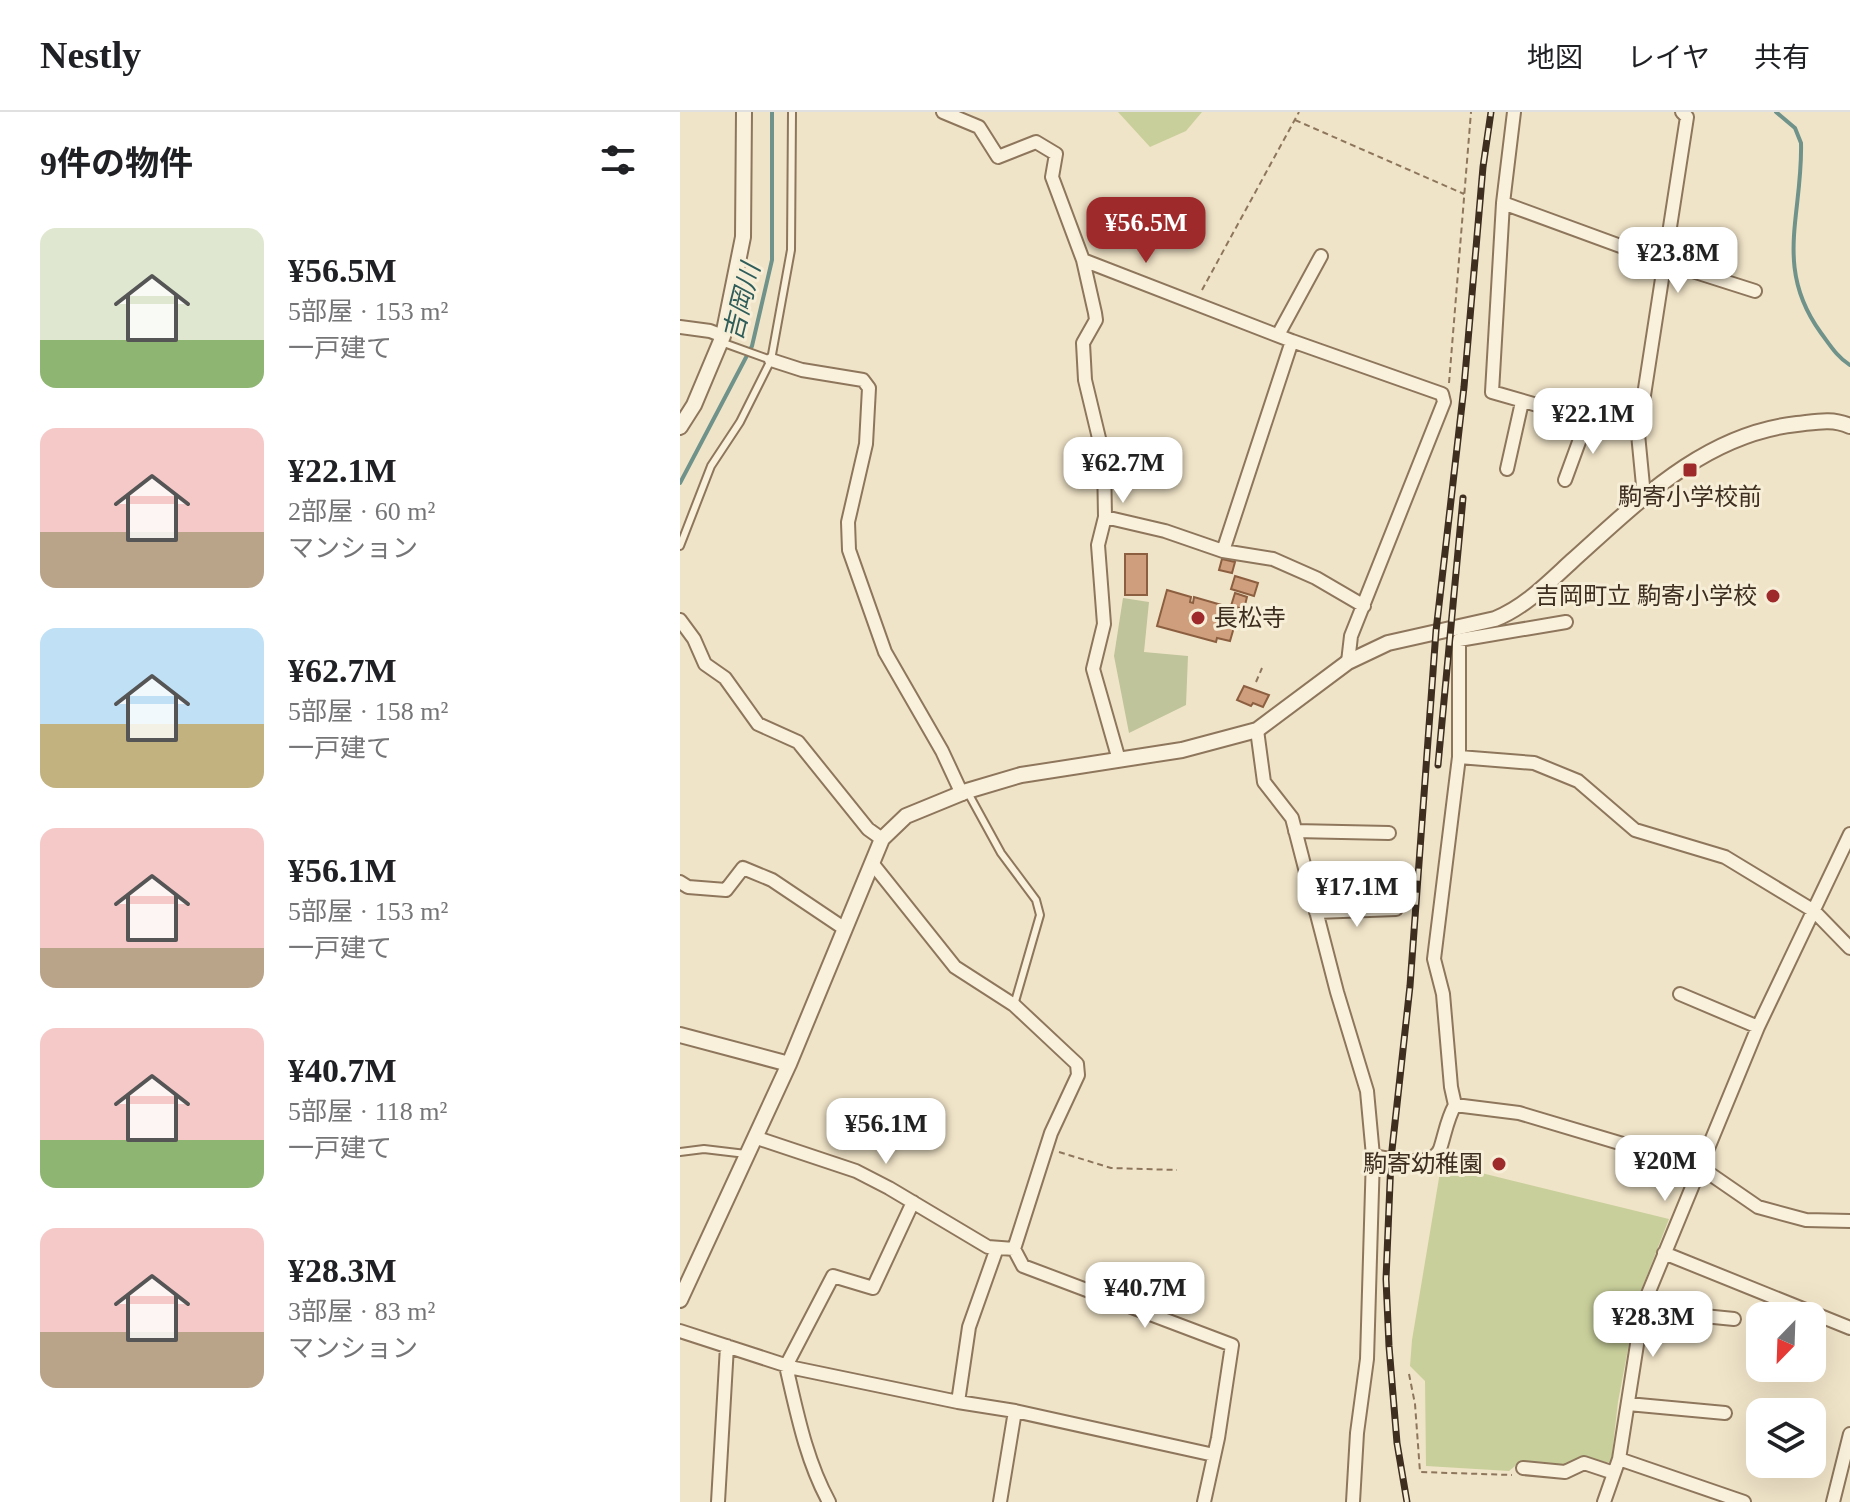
<!DOCTYPE html>
<html lang="ja">
<meta charset="utf-8">
<style>
:root{--surface:#fff;--page:#f6f6f6;--text:#202124;--muted:#757577;--line:#e0e0e0;--accent:#9e2a2b}
body{margin:0;font-family:"Times New Roman","Noto Sans JP",serif;background:var(--page);color:var(--text);height:100vh;display:flex;flex-direction:column;font-size:30px;white-space:nowrap}
*{box-sizing:border-box;margin:0}
p{font-size:26px;color:var(--muted)}
.icon{flex:none;width:44px;height:44px;fill:none;stroke:currentColor;stroke-width:2;stroke-linecap:round;stroke-linejoin:round}
.map{position:relative;flex:1;overflow:hidden}
.side{display:flex;flex-direction:column;background:var(--surface);width:680px}
.side>*{flex:none}
.needle{width:52px;rotate:203deg}
.fabs{position:absolute;left:1066px;top:1190px;display:grid;gap:16px}
.fabs a{display:grid;place-items:center;width:80px;height:80px;border-radius:16px;background:var(--surface);box-shadow:0 8px 32px #0002;font-size:40px}
.price{position:absolute;translate:-50% -68px;padding:0 18px;border-radius:16px;background:#fff;color:#222;font-size:26px;line-height:52px;filter:drop-shadow(0 2px 4px #0008)}
.price::after{content:'';position:absolute;left:50%;top:48px;width:24px;height:18px;margin-left:-12px;background:inherit;clip-path:polygon(0 0,100% 0,50% 100%)}
.price.active{background:var(--accent);color:#fff}
ul{padding:0;list-style:none}
li{display:flex;align-items:center;gap:24px;height:200px;padding:0 40px}
li span{display:grid;place-items:center;flex:none;width:224px;height:160px;border-radius:16px;color:#555}
li>.icon{margin-inline-start:auto}
span .icon{width:96px;height:96px;fill:#fffc;stroke-width:1}
li b{font-size:34px}
h2{display:flex;justify-content:space-between;align-items:center;height:96px;padding:0 40px;font-size:34px}
header{display:flex;align-items:center;gap:48px;box-sizing:border-box;height:112px;padding:0 40px;background:var(--surface);border-bottom:2px solid var(--line)}
header strong{font-size:38px}
nav{display:flex;gap:44px;margin-inline-start:auto;font-size:28px}
main{display:flex;flex:1;min-height:0}
.map>svg:first-child{display:block}
.green{fill:#c9cf9b}
.cemetery{fill:#bfc49a}
.lines{fill:none;stroke-linecap:round;stroke-linejoin:round}
.stream{stroke:#6f938a;stroke-width:4}
.building{fill:#cf9f7d;stroke:#8d5f41;stroke-width:2}
.service-casing{stroke:#8d765c;stroke-width:10}
.minor-casing{stroke:#8d765c;stroke-width:16}
.tertiary-casing{stroke:#8d765c;stroke-width:18}
.path{stroke:#8d765c;stroke-width:2;stroke-dasharray:6 4;stroke-linecap:butt}
.service{stroke:#faf1dc;stroke-width:6}
.minor{stroke:#faf1dc;stroke-width:12}
.tertiary{stroke:#faf1dc;stroke-width:14}
.rail-casing{stroke:#3d2e20;stroke-width:7}
.rail{stroke:#f7eed8;stroke-width:4;stroke-dasharray:12;stroke-linecap:butt}
.poi-dot{fill:#9e2a2b;stroke:#f7eed8;stroke-width:3}
.labels{text-anchor:middle;dominant-baseline:central;stroke-width:6;stroke-linejoin:round;paint-order:stroke}
.poi-label{font-size:24px;fill:#3d2e20;stroke:#f7eed8;text-anchor:end}
.water-label{font-size:26px;font-style:italic;fill:#2f5d5a;stroke:#f7eed8}
</style>
<header>
<strong>Nestly</strong>
<nav><a>地図</a><a>レイヤ</a><a>共有</a></nav>
</header>
<main>
<section class="side">
<h2>9件の物件<svg class="icon" aria-label="filters" viewBox="0 0 24 24"><path d="M4 7h16M4 17h16"/><circle cx="9" cy="7" r="2"/><circle cx="15" cy="17" r="2"/></svg></h2>
<ul>
<li><span style="background:linear-gradient(#dfe7d0 70%,#8fb573 0)"><svg class="icon" aria-label="home" viewBox="0 0 24 24"><path d="M3 11l9-7 9 7M6 9v11h12V9"/></svg></span><div><b>¥56.5M</b><p>5部屋 · 153 m²</p><p>一戸建て</p></div></li>
<li><span style="background:linear-gradient(#f6c9c9 65%,#b9a48a 0)"><svg class="icon" aria-label="home" viewBox="0 0 24 24"><path d="M3 11l9-7 9 7M6 9v11h12V9"/></svg></span><div><b>¥22.1M</b><p>2部屋 · 60 m²</p><p>マンション</p></div></li>
<li><span style="background:linear-gradient(#bfe0f5 60%,#c2b280 0)"><svg class="icon" aria-label="home" viewBox="0 0 24 24"><path d="M3 11l9-7 9 7M6 9v11h12V9"/></svg></span><div><b>¥62.7M</b><p>5部屋 · 158 m²</p><p>一戸建て</p></div></li>
<li><span style="background:linear-gradient(#f6c9c9 75%,#b9a48a 0)"><svg class="icon" aria-label="home" viewBox="0 0 24 24"><path d="M3 11l9-7 9 7M6 9v11h12V9"/></svg></span><div><b>¥56.1M</b><p>5部屋 · 153 m²</p><p>一戸建て</p></div></li>
<li><span style="background:linear-gradient(#f6c9c9 70%,#8fb573 0)"><svg class="icon" aria-label="home" viewBox="0 0 24 24"><path d="M3 11l9-7 9 7M6 9v11h12V9"/></svg></span><div><b>¥40.7M</b><p>5部屋 · 118 m²</p><p>一戸建て</p></div></li>
<li><span style="background:linear-gradient(#f6c9c9 65%,#b9a48a 0)"><svg class="icon" aria-label="home" viewBox="0 0 24 24"><path d="M3 11l9-7 9 7M6 9v11h12V9"/></svg></span><div><b>¥28.3M</b><p>3部屋 · 83 m²</p><p>マンション</p></div></li>
</ul>
</section>
<div class="map">
<svg width="1170" height="1390" viewBox="0 0 1170 1390">
<rect width="100%" height="100%" fill="#f0e4c8"/>
<path class="green" d="M438,0H522L506,19L470,35Z
M765,1052L989,1107L957,1189L938,1290L931,1351L901,1346L884,1355L840,1350L829,1359L746,1354L745,1269L730,1254L732,1228L759,1066L758,1053Z"/>
<path class="cemetery" d="M443,486L469,490L464,540L508,544L506,593L449,621L434,544Z"/>
<g class="lines">
<path class="stream" d="M1096,0L1115,16L1121,31C1123,103 1093,155 1141,221C1150,233 1157,245 1170,253
M0,371L72,234L92,148V0"/>
</g>
<path class="building" d="M445,442H467V483H445Z
M542,447L555,450L552,461L539,458Z
M555,464L578,471L574,484L551,477Z
M487,478L511,485L510,490L513,491L514,485L559,498L550,529L537,526L536,530L477,514Z
M555,481L567,485L564,497L551,494Z
M564,574L589,583L583,595L573,591L571,594L557,588Z"/>
<g class="lines">
<g class="service-casing">
<path id="service" d="M41,230L91,248
M0,434L31,354L60,310L91,248L111,138L112,0
M287,679L321,741L356,788L360,803L334,893
M0,1040L24,1037L66,1042"/>
</g>
<g class="minor-casing">
<path id="minor" d="M263,0L299,15L318,45L356,30L376,42L372,65L403,148L415,201L416,208L403,231L405,268L424,347L425,405L418,433L424,512L413,557L439,648
M834,0L823,91L812,280L958,322
M823,91L984,150L1075,179
M403,148L612,229L762,282L764,290L671,524L668,550
M0,215L30,219L43,224
M598,223L641,144
M91,248L122,258L183,268L189,276L186,332L168,410L169,438L205,540L262,639L282,682
M827,357L842,290
M885,368L907,308
M964,384L958,322L1007,5L1002,0
M425,405L485,419L543,439L593,447L636,466L684,494
M543,439L612,229
M0,508L14,527L25,552L45,566L78,612L118,630L188,717L202,727
M577,618L584,670L612,706L657,880L687,979L693,1044L687,1247L677,1321L673,1390
M779,645V528L886,510
M615,719L709,721
M192,751L275,855L334,893L397,952L398,963L371,1021L334,1137L343,1154L552,1233L538,1326L524,1390
M0,770L8,775L46,778L63,756L92,768L165,817
M636,800L716,797
M1000,882L1078,915
M775,993L839,1001L1020,1055L1078,1095L1126,1108L1170,1109
M77,1026L176,1059L209,1076L308,1135L334,1137
M693,1044C710,1047 752,1057 760,1037C765,1022 767,1007 775,993L771,975L763,882L754,847L779,645L854,651L898,669L955,718L1045,745L1134,799L1170,836
M984,1141L1170,1216
M963,1198L1054,1207
M0,1219L114,1256L278,1290L335,1299L534,1343
M278,1290L289,1215L317,1136
M948,1292L1045,1301
M939,1347L1064,1390
M843,1356L885,1360L904,1351L934,1361
M38,1390L47,1234
M149,1390C126,1348 117,1301 106,1254L153,1164L193,1176L233,1090
M320,1390L335,1299
M924,1390L939,1347L963,1194L1078,915L1170,722
M1153,1390L1170,1322"/>
</g>
<g class="tertiary-casing">
<path id="tertiary" d="M0,315L14,293L43,224L63,125L64,0
M0,923L109,952
M0,1188L109,952L202,727L226,704L287,679L341,663L502,638L577,618L668,550L708,531L815,507C845,495 868,471 892,449C958,390 1024,322 1117,312C1136,310 1152,306 1170,314"/>
</g>
<path class="path" d="M615,8L784,82
M522,178L619,0
M769,271L791,0
M576,570L582,556
M379,1040L431,1056L497,1058
M729,1262L735,1292L740,1360L832,1363"/>
<use href="#service" class="service"/>
<use href="#minor" class="minor"/>
<use href="#tertiary" class="tertiary"/>
<g class="rail-casing">
<path id="rail" d="M758,653L783,386
M727,1390L717,1331L709,1234L706,1167L711,1047L730,874L756,519L784,275L803,55L811,0"/>
</g>
<use href="#rail" class="rail"/>
</g>
<g class="poi-dot">
<rect x="1002" y="350" width="16" height="16" rx="4"/>
<circle cx="1093" cy="484" r="8"/>
<circle cx="518" cy="506" r="8"/>
<circle cx="819" cy="1052" r="8"/>
</g>
<g class="labels">
<g class="poi-label">
<text x="1010" y="385" text-anchor="middle">駒寄小学校前</text>
<text x="1077" y="484">吉岡町立 駒寄小学校</text>
<text x="534" y="506" text-anchor="start">長松寺</text>
<text x="803" y="1052">駒寄幼稚園</text>
</g>
<g class="water-label">
<text transform="translate(62 190) rotate(-76)">吉岡川</text>
</g>
</g>
</svg>
<div class="fabs">
<a><svg class="needle" viewBox="-14 -14 28 28"><path d="M0-13l5 13h-10z" fill="#e53935"/><path d="M0 13l5-13h-10z" fill="#757577"/></svg></a>
<a><svg class="icon" aria-label="layers" viewBox="0 0 24 24"><path d="M12 4l9 5-9 5-9-5zM3 14l9 5 9-5"/></svg></a>
</div>
<b class="price active" style="left:466px;top:153px">¥56.5M</b>
<b class="price" style="left:998px;top:183px">¥23.8M</b>
<b class="price" style="left:913px;top:344px">¥22.1M</b>
<b class="price" style="left:443px;top:393px">¥62.7M</b>
<b class="price" style="left:677px;top:817px">¥17.1M</b>
<b class="price" style="left:206px;top:1054px">¥56.1M</b>
<b class="price" style="left:985px;top:1091px">¥20M</b>
<b class="price" style="left:465px;top:1218px">¥40.7M</b>
<b class="price" style="left:973px;top:1247px">¥28.3M</b>
</div>
</main>
